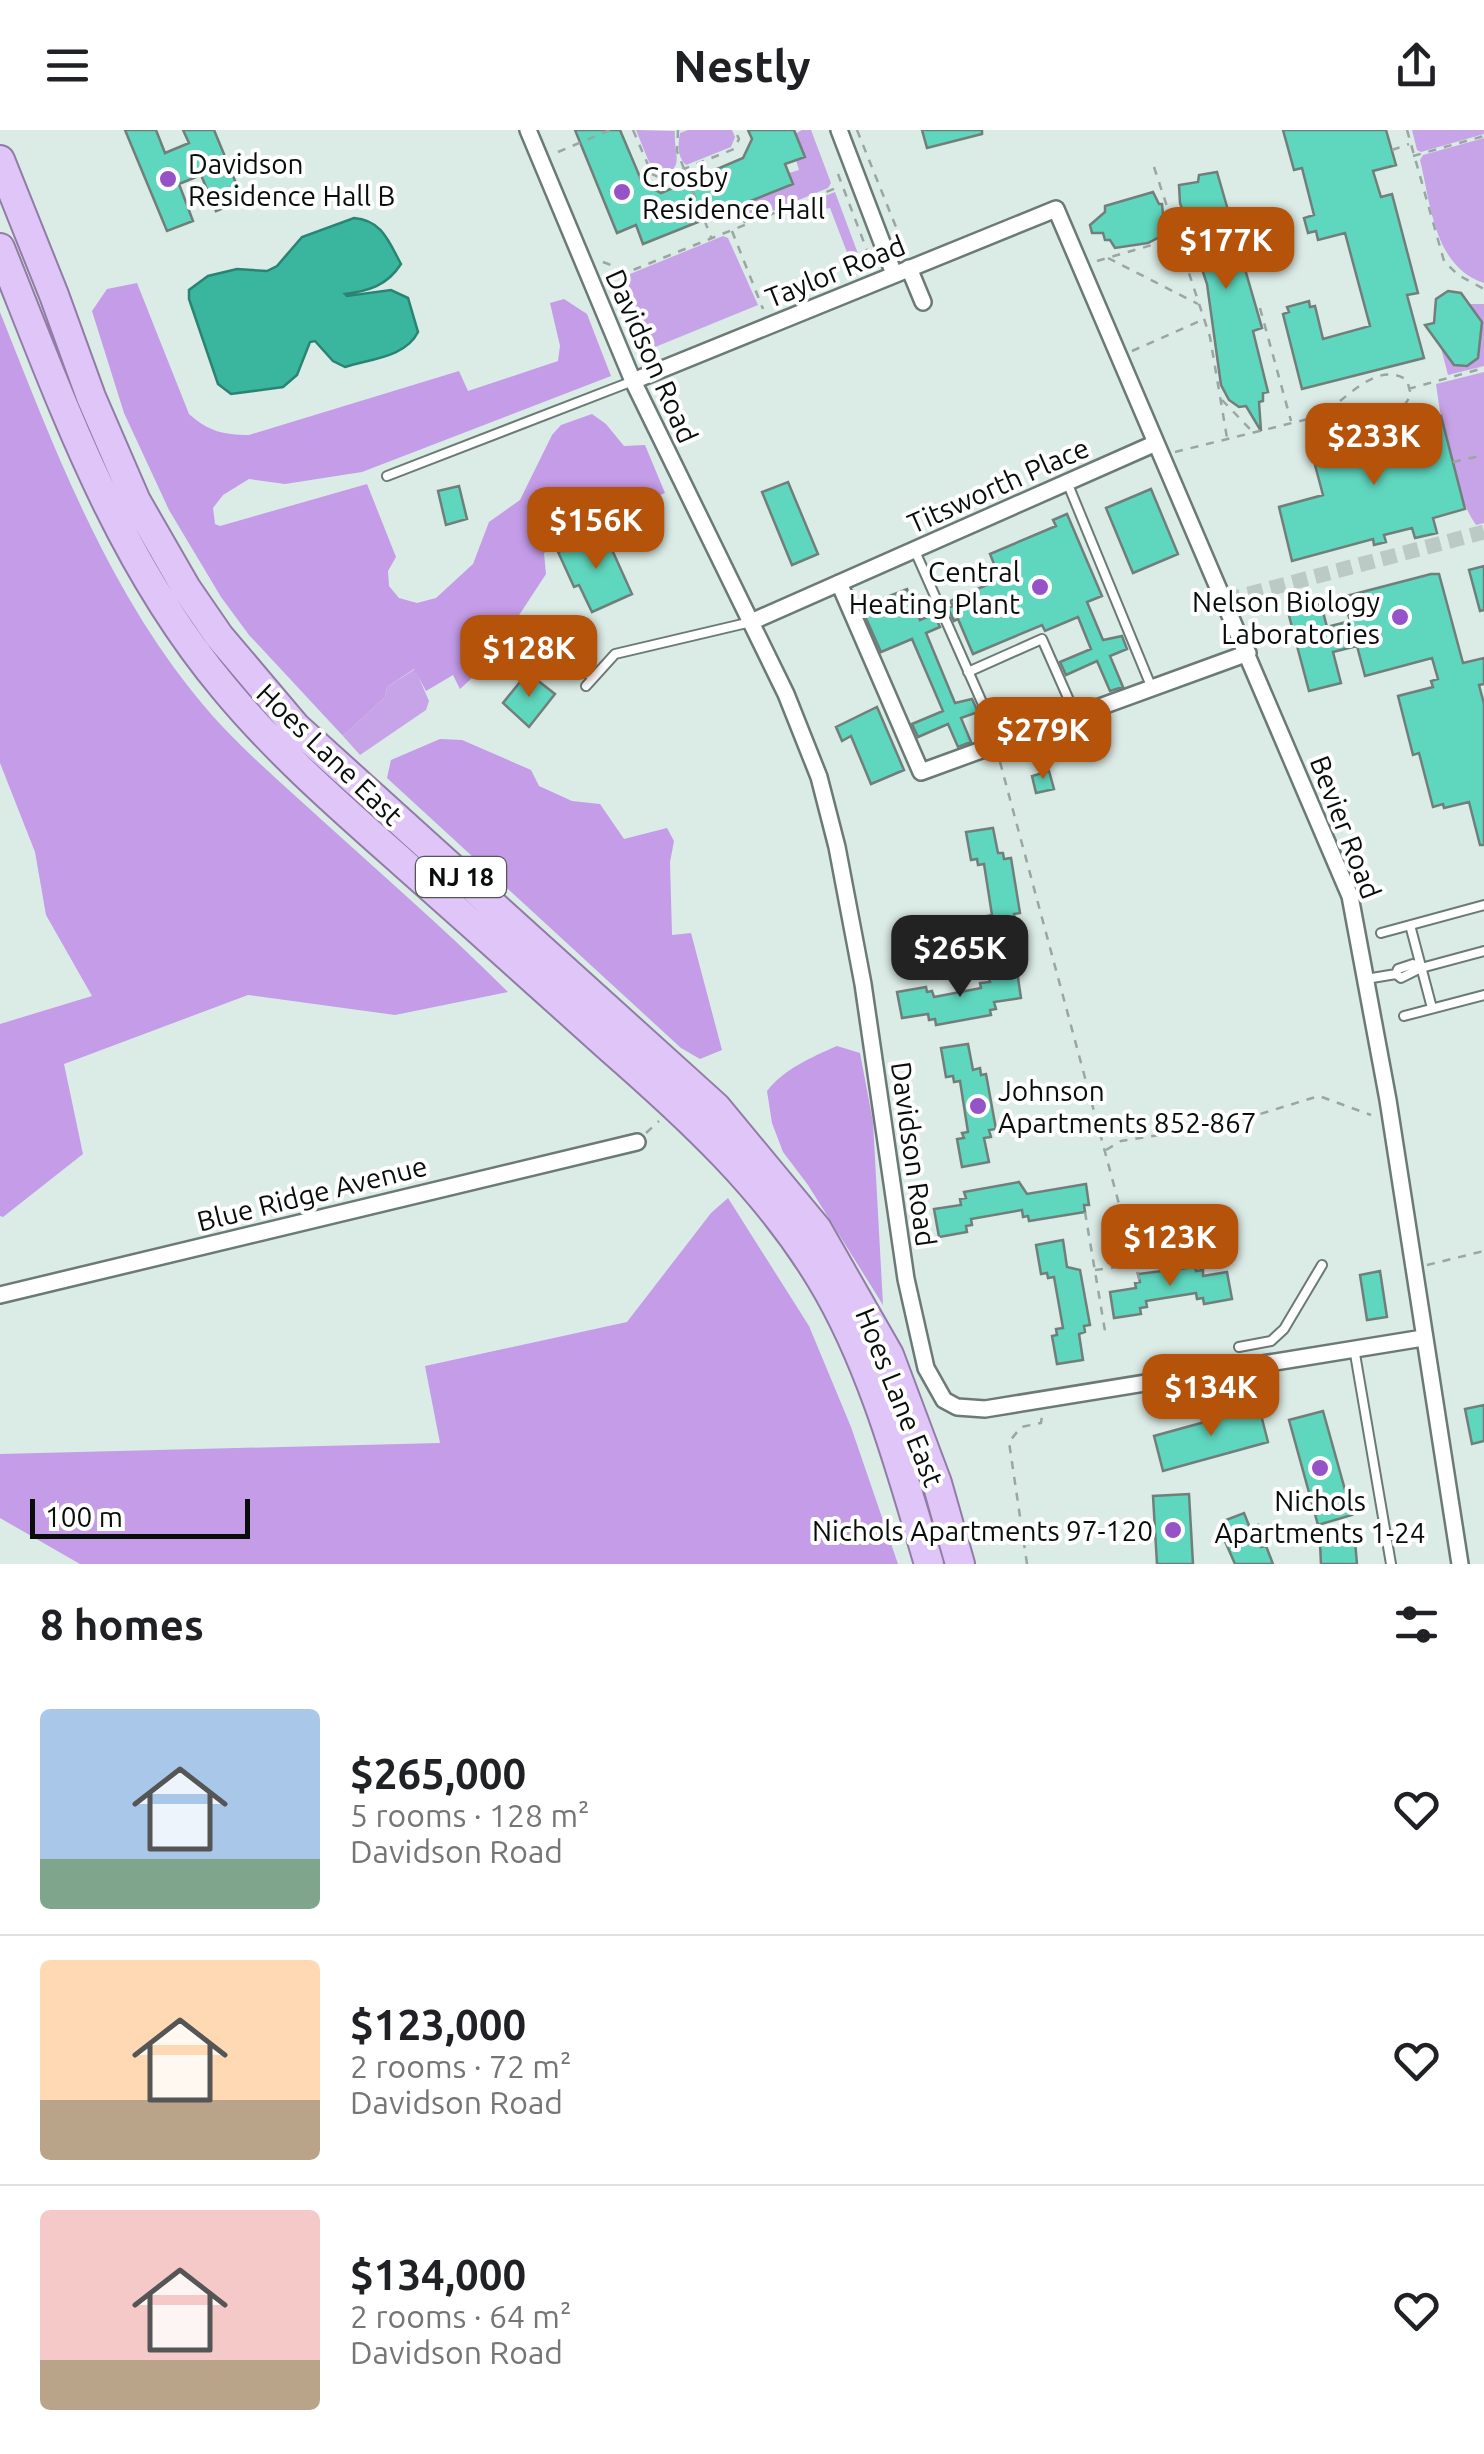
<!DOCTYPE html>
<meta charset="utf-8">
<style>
:root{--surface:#fff;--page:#f6f6f6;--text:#202124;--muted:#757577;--line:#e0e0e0;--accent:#b45309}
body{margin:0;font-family:Ubuntu,sans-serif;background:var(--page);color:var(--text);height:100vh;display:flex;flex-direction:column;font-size:38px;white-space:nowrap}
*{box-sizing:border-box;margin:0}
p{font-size:32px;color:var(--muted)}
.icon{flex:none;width:55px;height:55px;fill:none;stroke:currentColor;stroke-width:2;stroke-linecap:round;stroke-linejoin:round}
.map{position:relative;height:1434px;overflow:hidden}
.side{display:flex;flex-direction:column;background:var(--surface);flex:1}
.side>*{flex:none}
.scale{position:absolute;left:30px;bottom:25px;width:220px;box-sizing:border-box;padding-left:10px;border:5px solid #090e0c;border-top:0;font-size:28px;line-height:35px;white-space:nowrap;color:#090e0c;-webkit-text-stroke:8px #fff;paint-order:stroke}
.price{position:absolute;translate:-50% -85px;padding:0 22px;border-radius:20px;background:var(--accent);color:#fff;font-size:32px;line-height:65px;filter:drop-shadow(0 2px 5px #0008)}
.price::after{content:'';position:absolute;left:50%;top:60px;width:30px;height:22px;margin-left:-15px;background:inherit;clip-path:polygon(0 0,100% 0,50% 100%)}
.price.current{background:#222;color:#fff}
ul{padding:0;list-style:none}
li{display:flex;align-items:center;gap:30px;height:250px;padding:0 40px}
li+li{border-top:2px solid var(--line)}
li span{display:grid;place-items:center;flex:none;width:280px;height:200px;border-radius:10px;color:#555}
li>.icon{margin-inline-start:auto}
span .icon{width:120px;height:120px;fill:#fffc;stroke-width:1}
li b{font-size:42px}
h2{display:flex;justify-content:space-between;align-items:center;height:120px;padding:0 40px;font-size:42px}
header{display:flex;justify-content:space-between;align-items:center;height:130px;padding:0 40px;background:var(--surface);font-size:45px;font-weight:700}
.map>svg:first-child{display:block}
.green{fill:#c7a4e7}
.forest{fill:#c49ce8}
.water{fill:#3ab69f;stroke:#2b8473;stroke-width:2.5}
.building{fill:#5fd6be;stroke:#717f7b;stroke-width:2.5}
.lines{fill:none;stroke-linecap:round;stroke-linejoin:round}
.minor-tunnel{stroke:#bccac5;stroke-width:15;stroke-dasharray:15 8;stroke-linecap:butt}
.service-casing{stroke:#6b7a76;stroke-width:12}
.minor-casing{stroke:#6b7a76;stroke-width:20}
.trunk-casing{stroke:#907ca4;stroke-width:32}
.path{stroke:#9aa6a2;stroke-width:2.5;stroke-dasharray:8 8;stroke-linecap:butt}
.service{stroke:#fff;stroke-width:8}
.minor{stroke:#fff;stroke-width:15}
.trunk{stroke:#e0c6f8;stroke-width:28}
.poi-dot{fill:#9653c8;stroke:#fff;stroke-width:4}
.labels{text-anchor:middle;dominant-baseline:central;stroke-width:8;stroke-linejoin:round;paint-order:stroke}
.shield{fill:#fff;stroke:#535655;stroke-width:2.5}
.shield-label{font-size:25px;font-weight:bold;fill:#090e0c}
.poi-label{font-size:28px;fill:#090e0c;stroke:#fff;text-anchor:start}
.street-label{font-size:28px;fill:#090e0c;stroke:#fff}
</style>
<header><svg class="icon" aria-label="menu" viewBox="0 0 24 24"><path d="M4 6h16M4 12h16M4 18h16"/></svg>Nestly<svg class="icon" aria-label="share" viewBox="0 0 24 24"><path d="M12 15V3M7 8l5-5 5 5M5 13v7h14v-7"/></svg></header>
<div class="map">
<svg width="1484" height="1434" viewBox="0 0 1484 1434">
<rect width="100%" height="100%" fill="#dbebe6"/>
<path class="green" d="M636,0L675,1C673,24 686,36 662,46L653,42Z
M688,0H732L735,7L731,17L686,35C677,27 678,14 680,3Z
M802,0H811L831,53L828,58L747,91L740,75L793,54L789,43L799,40L796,30L804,27L795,4Z
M1412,0H1484V4L1421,22L1417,20Z
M1484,8V153C1434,137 1431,74 1420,30L1423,25Z
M835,62L860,129L858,135L853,138L830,78L824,79L819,68Z
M723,106L728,108L758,175L643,222L619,165L630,144Z
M1469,174H1484V236L1448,245L1441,218L1454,235L1467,236L1478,228L1482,192Z
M1484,242V393L1476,395C1452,360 1442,297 1436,254Z
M415,539L429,571L426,580L360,625L343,606L385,567L387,557Z"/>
<path class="forest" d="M137,153L189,284C208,301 223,305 249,305L459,241L468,261L558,231L560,216L550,173L564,169L587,184L611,246L362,342L285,354L249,349L223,365L213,378L215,394L220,396L367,354L396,427L388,441L389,456L399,468L417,473L436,468L473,434L489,392L520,370L552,305L561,295L592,284L606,294L624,316L645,315L665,363L621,381L544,423L546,444L487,534L460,559L453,545L426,561L414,539L387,557L385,567L343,606L249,505L221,467L169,380L124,283L92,181L107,159Z
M0,182C54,318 106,457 200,571C230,608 267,640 302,672C371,735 442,796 508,862L395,885L248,865L64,934L83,1024L3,1087L0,1086V894L92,866L46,785L35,722L0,633Z
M440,609L462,610L531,640L539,656L572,671L600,674L624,709L667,698L674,711L670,732L672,805L691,803L722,920L700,929L681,918L387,648L391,630Z
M837,916L860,923L873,992L883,1175L808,1055L783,1022L772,993L767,961C784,939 812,927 837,916Z
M728,1068L809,1196L851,1297L898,1434H80L0,1388V1324L440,1313L425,1236L627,1192L711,1083Z"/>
<path class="water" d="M354,88C382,90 389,112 401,134C387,156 368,161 345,164L347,166L391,160L408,168L418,202C406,227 370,229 345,237L333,231L315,211L310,212L297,245L283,257L231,264L218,254L189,169V160L208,146L237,139L267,141L277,136L302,107Z"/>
<path class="building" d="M125,0H156L165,23L189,13L183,0H214L243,70L216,81L201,45L179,54L193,91L167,101Z
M575,0H620L642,52L661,63L743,28L752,9L748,0H794L805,27L785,34L793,54L643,114L636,95L617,103Z
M922,0H982V4L927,18Z
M1283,0H1386L1396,35L1373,41L1381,67L1392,64L1418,163L1407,165L1424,228L1302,259L1283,184L1289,182L1287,177L1309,171L1310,177L1315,176L1323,209L1370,196L1345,103L1318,110L1316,101L1308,103L1304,88L1314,85L1302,38L1294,40Z
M1217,42L1262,198L1253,201L1268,262L1263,263V271L1259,272L1261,301L1246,276L1239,277L1229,270L1221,255L1207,154L1180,73L1179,55L1198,52L1199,45Z
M1153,62L1159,74H1162L1165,104L1148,113L1115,118L1110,110H1105L1103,103H1092L1090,95L1105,82V76Z
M1448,161L1461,163L1482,192L1478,228L1467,236L1454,235L1425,195L1434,193L1436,169Z
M1441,286L1465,379L1433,388L1437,403L1415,408L1412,398L1384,405L1386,412L1374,415L1373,409L1292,431L1279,377L1323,365L1307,305L1347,294L1348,299L1354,297L1357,308Z
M788,352L818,424L792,435L762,362Z
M459,356L467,389L446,395L438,361Z
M1151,359L1178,424L1133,443L1106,378Z
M1067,384L1102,466L1087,472L1103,510L1122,506L1127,519L1110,526L1123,557L1110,561L1097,531L1066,545L1060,532L1091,519L1078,487L1045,501L1042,495L973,524L958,489L954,491L948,478L953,476L950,471L1000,449L990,424L1056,396L1053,390Z
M604,402L632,464L592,482L579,455L574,457L558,422Z
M1484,436V480L1480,481L1469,440Z
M1431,444H1439L1463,533L1484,528V554L1479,555L1484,574V715H1480L1469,672L1444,678L1443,674L1433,677L1419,623L1413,625L1398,566L1433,557L1431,551L1438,549L1432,528L1365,546L1357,516L1333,522L1341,553L1309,561L1288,482L1321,474L1327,497L1350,491L1343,467Z
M907,459L920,490L934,484L940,497L926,503L955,573L972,569L978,582L961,588L971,612L958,617L948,594L918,607L912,594L943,581L912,509L881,522L861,477Z
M532,546L555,564L529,597L503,573L520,552L524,556Z
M877,577L904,640L871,654L851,606L842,611L836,597Z
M1049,641L1054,659L1036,663L1032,646Z
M993,698L998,723H1003L1004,729L1011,728L1020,783L1014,784L1015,790L1009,791L1013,817L986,821L982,793L988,792L987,786L992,785L984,734L978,735L977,729L971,730L966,702Z
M1017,841L1021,868L994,872L996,879L990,880L991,885L936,895L935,889L929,890L928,884L902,888L897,862L926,857L927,862L932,861L934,867L981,858L980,853L990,852L988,846Z
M968,914L973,940L980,938L981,945L986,944L996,999L989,1000L991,1007L984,1008L989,1032L962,1037L957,1009L964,1008L962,1003L968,1002L960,951L954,952L953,946L946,947L941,918Z
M1019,1052L1027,1064L1086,1054L1089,1075H1084L1085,1082L1029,1091L1028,1086L1023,1087L1022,1080L971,1089L972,1095L966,1096L967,1102L939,1107L934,1079L961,1075L960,1069L966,1068L964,1062Z
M1063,1110L1067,1137L1080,1140L1090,1195L1084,1196L1085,1202L1079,1204L1083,1230L1057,1234L1052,1206L1057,1205L1056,1199L1063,1198L1054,1147L1048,1148L1047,1143L1041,1144L1036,1115Z
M1195,1137L1196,1141L1203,1140V1146L1227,1142L1232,1169L1204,1174L1203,1168L1197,1169L1196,1163L1146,1171L1147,1177L1140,1178L1141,1184L1114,1188L1110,1162L1136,1158L1135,1153L1140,1152L1138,1144Z
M1380,1141L1387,1187L1367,1190L1360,1145Z
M1484,1275V1311L1472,1314L1465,1279Z
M1259,1277L1268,1312L1163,1341L1154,1306Z
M1323,1281L1352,1385L1318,1395L1289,1290Z
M1189,1364L1193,1434H1157L1153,1366Z
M1244,1383L1250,1398L1258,1395L1263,1410H1260L1261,1417L1266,1416L1273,1434H1235L1224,1409L1232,1406L1226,1390Z
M1355,1411L1357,1434H1321L1320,1413Z"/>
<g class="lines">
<path class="minor-tunnel" d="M1226,470L1484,402"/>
<g class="service-casing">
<path id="service" d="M387,346L633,251
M1067,352L1151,556
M915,421L1000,613
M536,502L593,548
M968,542L1042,509L1076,586
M586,556L615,524L751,492
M1410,795L1432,878
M1381,803L1484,775
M1396,844L1398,839L1413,834L1421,838
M1366,849L1396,844L1401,848L1421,838L1484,821
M1404,886L1484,865
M1239,1217L1271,1211L1284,1199L1322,1135
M1354,1218L1391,1434"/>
</g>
<g class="minor-casing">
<path id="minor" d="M528,0L633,251L786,564L819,647L837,717L863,854L906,1149L926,1238L944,1270L957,1277L985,1279L1423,1208
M839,0L894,144
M909,138L923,172
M633,251L1056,79L1350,766L1388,970L1460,1434
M839,453L921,642L1248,523
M751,492L1156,313
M0,1165L637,1012"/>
</g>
<g class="trunk-casing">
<path id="trunk" d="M0,30L54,165L91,267L136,371L186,458L219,506L296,597L716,977L817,1099L889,1225L937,1353L960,1434
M0,118C62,272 116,429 224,558C277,622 339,676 401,731C471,793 540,855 610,918C689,987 766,1058 821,1149C872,1233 901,1340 929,1434"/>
</g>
<path class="path" d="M633,0L652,44L661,48L734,19L739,9L735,0
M678,0L677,21L711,107
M857,0L906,122
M1407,0L1444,131L1458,145L1484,159
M1392,20L1409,14
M558,22L610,0
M1413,26L1484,6
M1154,37L1210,207L1227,308
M838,44L874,139
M738,76L745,93
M732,101L763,179
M1108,128L1198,174
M1097,131L1176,108
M603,132L626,141
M616,165L628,142L836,58
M1260,178L1291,291
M1132,221L1202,190
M1408,259L1484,238
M1222,270L1251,300
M1340,271C1359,256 1383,234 1407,250L1411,265L1404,276L1386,284
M1175,322L1316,287L1335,275
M1453,332L1484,325
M1000,632L1140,1152
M646,1003L659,991
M1106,1020L1121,1011L1224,995L1319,966L1371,985
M1085,1082L1105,1201
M1427,1135L1484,1121
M1095,1140L1191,1127L1193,1138
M1027,1434L1009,1312L1021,1297L1041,1293L1042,1285"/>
<use href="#service" class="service"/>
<use href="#minor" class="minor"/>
<use href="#trunk" class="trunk"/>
</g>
<g class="poi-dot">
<circle cx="168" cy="49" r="10"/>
<circle cx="622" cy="62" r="10"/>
<circle cx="1040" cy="457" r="10"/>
<circle cx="1400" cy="487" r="10"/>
<circle cx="978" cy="976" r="10"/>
<circle cx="1320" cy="1338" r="10"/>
<circle cx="1173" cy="1400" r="10"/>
</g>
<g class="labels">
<rect class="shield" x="416" y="727" width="90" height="40" rx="8"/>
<g class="shield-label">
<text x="461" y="747">NJ 18</text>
</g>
<g class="poi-label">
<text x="188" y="33">Davidson<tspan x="188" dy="32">Residence Hall B</tspan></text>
<text x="642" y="46">Crosby<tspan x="642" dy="32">Residence Hall</tspan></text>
<text x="1020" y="441" text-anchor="end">Central<tspan x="1020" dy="32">Heating Plant</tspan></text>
<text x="1380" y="471" text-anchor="end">Nelson Biology<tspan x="1380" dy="32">Laboratories</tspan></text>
<text x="998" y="960">Johnson<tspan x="998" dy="32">Apartments 852-867</tspan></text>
<text x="1320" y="1370" text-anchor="middle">Nichols<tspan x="1320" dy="32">Apartments 1-24</tspan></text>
<text x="1153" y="1400" text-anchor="end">Nichols Apartments 97-120</text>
</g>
<g class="street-label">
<text transform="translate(835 141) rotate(-22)">Taylor Road</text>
<text transform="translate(652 226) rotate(66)">Davidson Road</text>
<text transform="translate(998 355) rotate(-24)">Titsworth Place</text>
<text transform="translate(330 624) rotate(44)">Hoes Lane East</text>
<text transform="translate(1346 697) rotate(69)">Bevier Road</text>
<text transform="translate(914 1024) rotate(82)">Davidson Road</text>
<text transform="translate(312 1063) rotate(-14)">Blue Ridge Avenue</text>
<text transform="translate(900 1267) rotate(68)">Hoes Lane East</text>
</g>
</g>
</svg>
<div class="scale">100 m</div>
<b class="price" style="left:1226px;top:162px">$177K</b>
<b class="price" style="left:1374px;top:358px">$233K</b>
<b class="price" style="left:596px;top:442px">$156K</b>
<b class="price" style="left:529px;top:570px">$128K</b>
<b class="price" style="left:1043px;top:652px">$279K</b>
<b class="price current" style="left:960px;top:870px">$265K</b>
<b class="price" style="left:1170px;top:1159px">$123K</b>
<b class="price" style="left:1211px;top:1309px">$134K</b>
</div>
<section class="side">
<h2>8 homes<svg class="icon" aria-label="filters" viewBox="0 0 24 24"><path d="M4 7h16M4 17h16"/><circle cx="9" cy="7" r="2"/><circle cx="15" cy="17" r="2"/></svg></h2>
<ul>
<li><span style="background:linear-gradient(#a9c7e8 75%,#7fa58c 0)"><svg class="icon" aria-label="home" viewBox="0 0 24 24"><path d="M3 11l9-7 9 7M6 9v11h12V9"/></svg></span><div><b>$265,000</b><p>5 rooms · 128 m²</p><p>Davidson Road</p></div><svg class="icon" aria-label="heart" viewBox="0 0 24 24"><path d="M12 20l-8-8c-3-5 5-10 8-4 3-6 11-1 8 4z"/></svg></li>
<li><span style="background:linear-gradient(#ffd9b3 70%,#b9a48a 0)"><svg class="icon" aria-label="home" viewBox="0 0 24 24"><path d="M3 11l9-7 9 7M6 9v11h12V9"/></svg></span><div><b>$123,000</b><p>2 rooms · 72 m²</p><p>Davidson Road</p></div><svg class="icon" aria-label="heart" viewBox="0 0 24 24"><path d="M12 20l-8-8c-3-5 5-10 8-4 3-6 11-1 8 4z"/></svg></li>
<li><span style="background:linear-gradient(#f6c9c9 75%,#b9a48a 0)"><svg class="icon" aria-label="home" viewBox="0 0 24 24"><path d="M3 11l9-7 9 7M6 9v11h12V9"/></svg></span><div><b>$134,000</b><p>2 rooms · 64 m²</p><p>Davidson Road</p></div><svg class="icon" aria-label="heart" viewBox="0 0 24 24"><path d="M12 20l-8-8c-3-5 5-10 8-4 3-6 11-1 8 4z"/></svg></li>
</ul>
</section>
